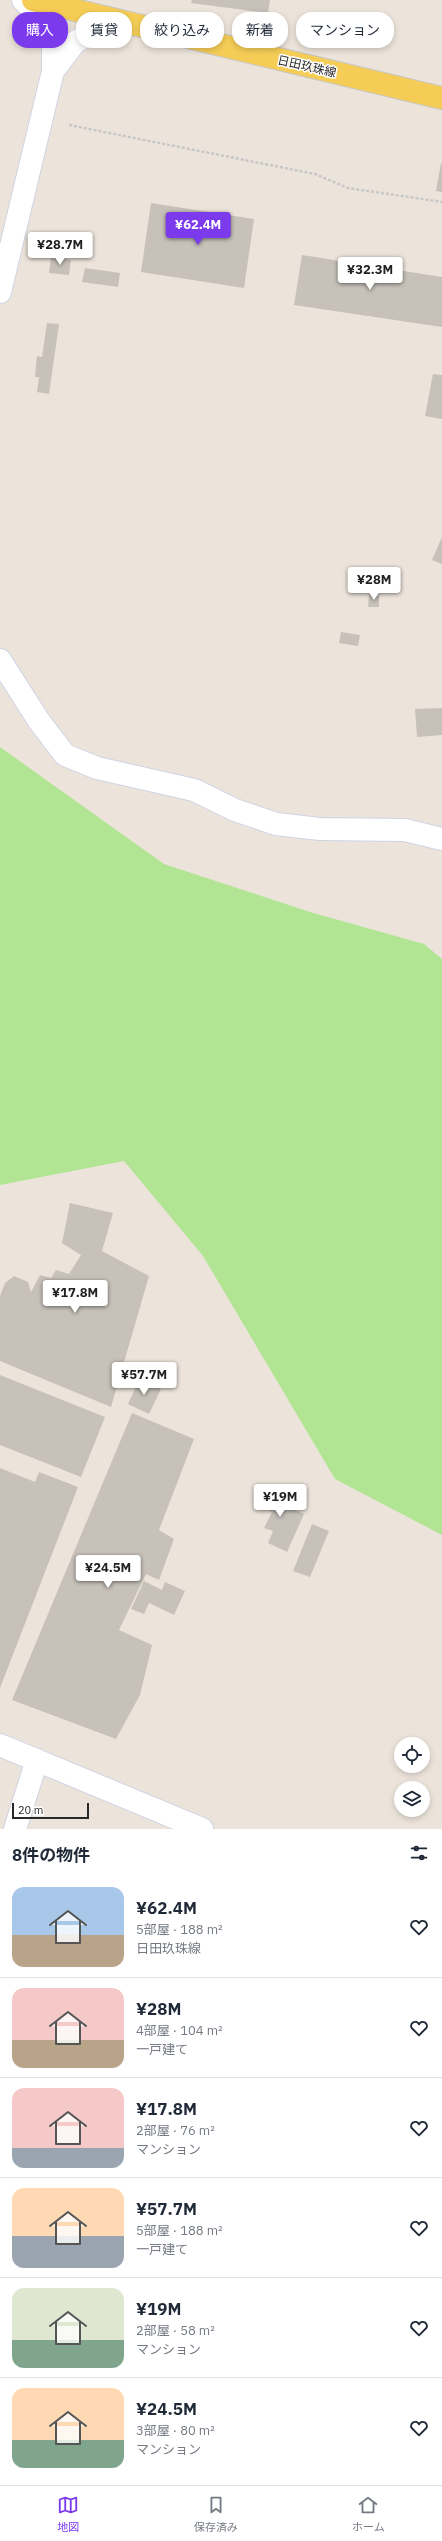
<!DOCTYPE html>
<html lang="ja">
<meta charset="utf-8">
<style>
:root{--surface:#fff;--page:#f6f6f7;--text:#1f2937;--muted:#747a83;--line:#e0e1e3;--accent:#7c3aed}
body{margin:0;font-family:"IBM Plex Sans","Noto Sans JP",sans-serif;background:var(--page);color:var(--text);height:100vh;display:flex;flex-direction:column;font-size:15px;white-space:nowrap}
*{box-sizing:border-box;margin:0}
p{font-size:13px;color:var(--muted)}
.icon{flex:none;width:22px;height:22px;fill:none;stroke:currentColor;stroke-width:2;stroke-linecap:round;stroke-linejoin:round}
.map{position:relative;height:1829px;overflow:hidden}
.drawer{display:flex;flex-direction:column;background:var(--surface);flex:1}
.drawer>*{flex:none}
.hud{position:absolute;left:12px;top:12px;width:418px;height:36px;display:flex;gap:8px}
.controls{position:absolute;left:394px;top:1737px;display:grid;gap:8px}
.controls a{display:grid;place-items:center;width:36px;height:36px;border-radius:50%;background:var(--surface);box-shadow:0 2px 6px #0003;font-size:20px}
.scale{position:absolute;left:12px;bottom:10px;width:77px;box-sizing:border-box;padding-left:4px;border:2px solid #292929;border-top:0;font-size:11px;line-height:14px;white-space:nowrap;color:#292929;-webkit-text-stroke:3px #fff;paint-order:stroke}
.price{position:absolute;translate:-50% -34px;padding:0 9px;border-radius:4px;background:#fff;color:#222;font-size:13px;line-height:26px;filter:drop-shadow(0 1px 2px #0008)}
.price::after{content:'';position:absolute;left:50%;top:24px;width:12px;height:9px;margin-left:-6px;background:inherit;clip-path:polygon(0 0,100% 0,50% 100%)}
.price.active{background:var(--accent);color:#fff}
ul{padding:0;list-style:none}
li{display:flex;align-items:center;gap:12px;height:100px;padding:0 12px}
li+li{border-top:1px solid var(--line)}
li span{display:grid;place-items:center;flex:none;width:112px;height:80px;border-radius:12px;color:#555}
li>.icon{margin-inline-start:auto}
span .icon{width:48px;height:48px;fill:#fffc;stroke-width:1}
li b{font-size:17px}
h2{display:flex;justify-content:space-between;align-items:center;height:48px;padding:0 12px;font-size:17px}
.chip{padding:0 14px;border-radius:16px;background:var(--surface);box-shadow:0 2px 6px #0003;font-size:14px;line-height:36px}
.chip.active{background:var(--accent);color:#fff}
.tabs{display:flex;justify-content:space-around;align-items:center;height:56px;border-top:1px solid var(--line);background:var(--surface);font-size:11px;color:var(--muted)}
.tabs a{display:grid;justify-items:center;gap:2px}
.tabs .active{color:var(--accent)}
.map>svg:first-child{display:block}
.green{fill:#b1e594}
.building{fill:#c7c1ba}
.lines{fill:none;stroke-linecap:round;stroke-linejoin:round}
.minor-casing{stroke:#cfd3e3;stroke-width:24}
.tertiary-casing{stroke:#cfd3e3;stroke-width:24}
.primary-casing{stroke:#c7c7c7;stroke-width:24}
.path{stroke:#c7c7c7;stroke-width:2.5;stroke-dasharray:3 2;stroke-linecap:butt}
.minor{stroke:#fff;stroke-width:22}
.tertiary{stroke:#fff;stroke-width:22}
.primary{stroke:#f5cd56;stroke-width:22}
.labels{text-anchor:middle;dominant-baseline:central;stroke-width:3;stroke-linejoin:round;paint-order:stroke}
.street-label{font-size:12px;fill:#292929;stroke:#fff}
</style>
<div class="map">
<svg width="442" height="1829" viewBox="0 0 442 1829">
<rect width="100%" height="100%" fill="#ece4da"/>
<path class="green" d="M0,747L164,864L310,912L424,944L442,959V1535L335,1479L203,1256L124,1161L0,1185Z"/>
<path class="building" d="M192,0H270L268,13L191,3Z
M441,163H442V192L436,191Z
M151,203L254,219L244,288L141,272Z
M302,255L442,277V327L294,305Z
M51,257L71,260L69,275L49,273Z
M85,268L120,273L118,287L82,282Z
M47,323L59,324L49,394L37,392L39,377H35L37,356L42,357Z
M433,374L442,375V419L425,416Z
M442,537V564L432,560Z
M369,595L379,596V607H368Z
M341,632L360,635L358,646L339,643Z
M442,708V735L417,737L415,709Z
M70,1203L113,1213L102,1251L149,1276L111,1407L0,1361V1296L5,1283L14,1276L28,1282L31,1292L40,1275L51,1278L56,1270L69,1274L81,1255L62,1243Z
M0,1375L105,1417L81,1477L0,1445Z
M140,1378L161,1389L149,1414L128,1404Z
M132,1413L194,1439L159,1530L174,1539L159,1580L146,1574L119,1630L152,1645L140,1695L116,1739L12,1700Z
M0,1468L35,1482L39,1472L78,1487L0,1688Z
M263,1487L295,1502L292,1509L304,1514L287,1552L268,1543L273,1531L264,1528L272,1512L256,1505Z
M312,1524L329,1531L310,1577L293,1571Z
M144,1581L162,1590L165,1582L185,1591L174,1615L149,1603L144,1614L131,1609Z"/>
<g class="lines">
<g class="minor-casing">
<path id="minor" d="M0,660L39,721L65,755L97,768L194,790L235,810L276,824L320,829L405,830L442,839"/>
</g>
<g class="tertiary-casing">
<path id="tertiary" d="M53,71L75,42L97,30L124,23
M0,292L53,71V39L39,16L23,0
M0,1745L202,1829
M15,1829L37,1760"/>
</g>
<g class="primary-casing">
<path id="primary" d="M33,0L442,98"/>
</g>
<path class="path" d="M69,125L315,174L348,188L442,202"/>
<use href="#minor" class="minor"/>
<use href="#tertiary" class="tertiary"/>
<use href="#primary" class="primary"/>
</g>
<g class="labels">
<g class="street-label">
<text transform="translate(307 66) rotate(13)">日田玖珠線</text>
</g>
</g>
</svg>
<div class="controls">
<a><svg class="icon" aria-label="locate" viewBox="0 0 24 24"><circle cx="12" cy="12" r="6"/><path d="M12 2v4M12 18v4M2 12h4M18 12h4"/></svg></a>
<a><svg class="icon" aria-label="layers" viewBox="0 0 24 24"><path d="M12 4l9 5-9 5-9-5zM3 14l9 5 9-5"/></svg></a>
</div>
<div class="scale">20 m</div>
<b class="price active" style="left:198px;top:246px">¥62.4M</b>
<b class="price" style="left:60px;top:266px">¥28.7M</b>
<b class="price" style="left:370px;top:291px">¥32.3M</b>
<b class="price" style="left:374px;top:601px">¥28M</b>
<b class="price" style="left:75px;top:1314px">¥17.8M</b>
<b class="price" style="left:144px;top:1396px">¥57.7M</b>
<b class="price" style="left:280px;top:1518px">¥19M</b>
<b class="price" style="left:108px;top:1589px">¥24.5M</b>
<div class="hud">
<a class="chip active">購入</a>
<a class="chip">賃貸</a>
<a class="chip">絞り込み</a>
<a class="chip">新着</a>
<a class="chip">マンション</a>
</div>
</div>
<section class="drawer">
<h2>8件の物件<svg class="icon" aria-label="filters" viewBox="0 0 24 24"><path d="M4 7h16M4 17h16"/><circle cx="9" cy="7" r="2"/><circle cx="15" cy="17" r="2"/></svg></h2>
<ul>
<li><span style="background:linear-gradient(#a9c7e8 60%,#b9a48a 0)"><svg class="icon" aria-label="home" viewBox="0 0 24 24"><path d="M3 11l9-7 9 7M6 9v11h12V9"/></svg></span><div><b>¥62.4M</b><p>5部屋 · 188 m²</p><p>日田玖珠線</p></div><svg class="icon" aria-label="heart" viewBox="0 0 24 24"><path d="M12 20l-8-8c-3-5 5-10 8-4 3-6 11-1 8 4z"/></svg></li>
<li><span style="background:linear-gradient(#f6c9c9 65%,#b9a48a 0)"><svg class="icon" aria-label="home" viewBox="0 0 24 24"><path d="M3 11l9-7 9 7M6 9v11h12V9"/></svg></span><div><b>¥28M</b><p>4部屋 · 104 m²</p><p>一戸建て</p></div><svg class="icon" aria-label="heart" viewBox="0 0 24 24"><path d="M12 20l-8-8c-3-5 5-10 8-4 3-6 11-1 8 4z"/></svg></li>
<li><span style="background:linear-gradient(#f6c9c9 75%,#9aa5b1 0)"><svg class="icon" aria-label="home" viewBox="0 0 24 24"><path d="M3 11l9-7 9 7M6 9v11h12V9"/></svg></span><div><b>¥17.8M</b><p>2部屋 · 76 m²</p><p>マンション</p></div><svg class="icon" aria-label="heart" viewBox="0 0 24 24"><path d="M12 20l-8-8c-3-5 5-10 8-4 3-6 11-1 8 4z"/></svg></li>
<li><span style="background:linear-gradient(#ffd9b3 60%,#9aa5b1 0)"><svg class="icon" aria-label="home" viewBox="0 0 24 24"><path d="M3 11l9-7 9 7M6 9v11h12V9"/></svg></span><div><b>¥57.7M</b><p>5部屋 · 188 m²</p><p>一戸建て</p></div><svg class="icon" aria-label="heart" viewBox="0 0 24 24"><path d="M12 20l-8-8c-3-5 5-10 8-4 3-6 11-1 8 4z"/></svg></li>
<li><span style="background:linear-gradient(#dfe7d0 65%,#7fa58c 0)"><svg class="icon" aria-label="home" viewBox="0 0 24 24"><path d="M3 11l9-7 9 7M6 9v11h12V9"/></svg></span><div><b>¥19M</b><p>2部屋 · 58 m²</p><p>マンション</p></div><svg class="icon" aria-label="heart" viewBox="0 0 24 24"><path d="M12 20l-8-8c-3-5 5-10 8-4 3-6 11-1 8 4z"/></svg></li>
<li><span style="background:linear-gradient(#ffd9b3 65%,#7fa58c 0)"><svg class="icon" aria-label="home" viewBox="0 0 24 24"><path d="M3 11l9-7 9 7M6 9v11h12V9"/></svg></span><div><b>¥24.5M</b><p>3部屋 · 80 m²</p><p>マンション</p></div><svg class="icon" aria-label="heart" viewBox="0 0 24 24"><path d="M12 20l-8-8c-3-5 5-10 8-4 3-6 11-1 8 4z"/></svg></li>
</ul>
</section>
<nav class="tabs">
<a class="active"><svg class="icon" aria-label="map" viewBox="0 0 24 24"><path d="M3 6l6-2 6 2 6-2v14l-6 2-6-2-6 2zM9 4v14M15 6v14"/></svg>地図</a>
<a><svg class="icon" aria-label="saved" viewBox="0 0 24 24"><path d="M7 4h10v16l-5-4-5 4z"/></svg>保存済み</a>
<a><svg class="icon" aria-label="home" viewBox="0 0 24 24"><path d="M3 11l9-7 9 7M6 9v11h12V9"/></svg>ホーム</a>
</nav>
